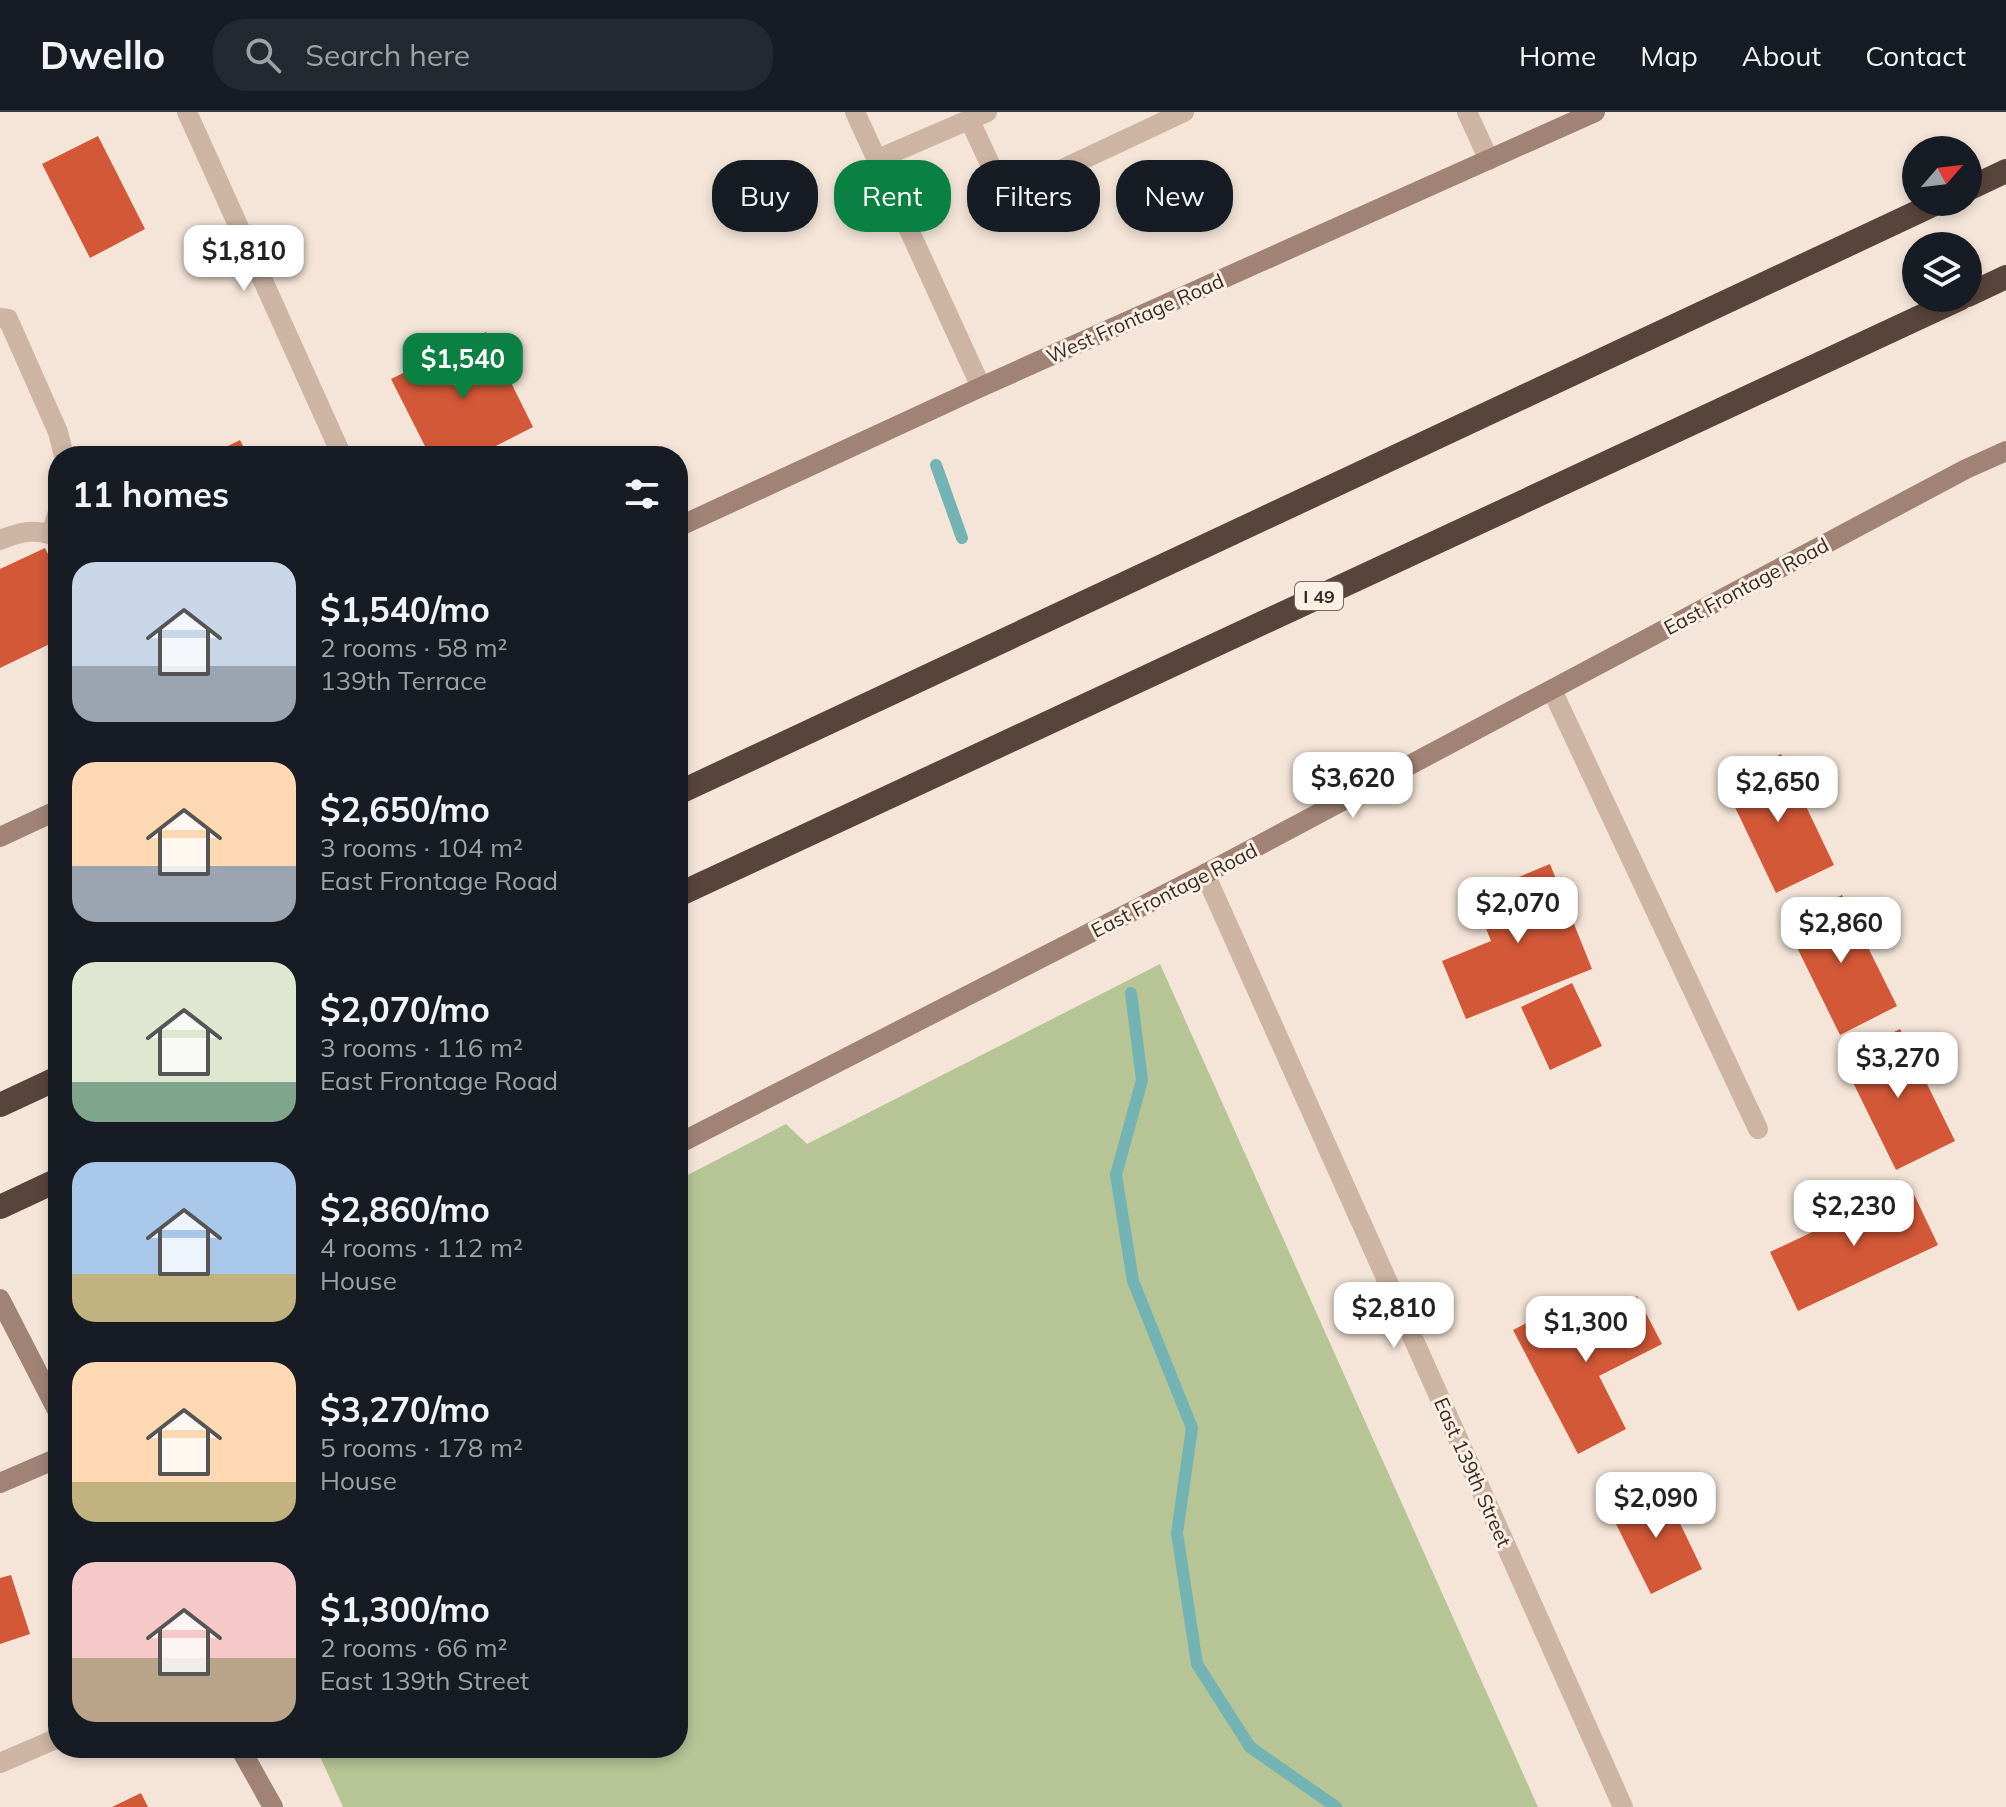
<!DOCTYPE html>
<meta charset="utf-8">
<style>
:root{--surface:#171b24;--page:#242831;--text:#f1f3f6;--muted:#9ea1a6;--line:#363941;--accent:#0b8043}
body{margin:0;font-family:Mulish,sans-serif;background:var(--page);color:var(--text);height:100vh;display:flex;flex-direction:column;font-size:30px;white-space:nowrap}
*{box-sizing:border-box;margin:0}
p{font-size:26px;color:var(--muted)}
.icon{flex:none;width:44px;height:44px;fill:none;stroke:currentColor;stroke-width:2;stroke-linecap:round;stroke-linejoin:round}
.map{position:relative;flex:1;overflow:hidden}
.drawer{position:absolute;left:48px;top:334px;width:640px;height:1312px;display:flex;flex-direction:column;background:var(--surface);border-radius:32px;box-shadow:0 4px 12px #0003}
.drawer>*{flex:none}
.hud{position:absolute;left:712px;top:48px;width:760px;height:72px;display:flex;gap:16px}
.needle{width:52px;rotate:62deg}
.buttons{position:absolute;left:1902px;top:24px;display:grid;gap:16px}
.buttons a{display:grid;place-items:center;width:80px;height:80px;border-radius:50%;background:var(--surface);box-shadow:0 4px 12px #0003;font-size:40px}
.price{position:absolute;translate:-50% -68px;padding:0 18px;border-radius:16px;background:#fff;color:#222;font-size:26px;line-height:52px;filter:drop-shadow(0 2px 4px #0008)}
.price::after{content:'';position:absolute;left:50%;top:48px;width:24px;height:18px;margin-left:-12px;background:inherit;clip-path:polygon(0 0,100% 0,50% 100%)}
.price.on{background:var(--accent);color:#fff}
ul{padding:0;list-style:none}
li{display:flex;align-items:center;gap:24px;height:200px;padding:0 24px}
li span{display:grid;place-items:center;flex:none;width:224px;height:160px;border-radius:24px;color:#555}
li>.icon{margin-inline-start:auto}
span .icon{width:96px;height:96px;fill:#fffc;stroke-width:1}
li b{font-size:34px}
h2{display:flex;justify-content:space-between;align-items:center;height:96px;padding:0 24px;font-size:34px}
.pill{padding:0 28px;border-radius:32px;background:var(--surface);box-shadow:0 4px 12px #0003;font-size:28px;line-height:72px}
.pill.on{background:var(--accent);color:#fff}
header{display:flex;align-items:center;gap:48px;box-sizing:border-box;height:112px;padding:0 40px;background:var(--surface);border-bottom:2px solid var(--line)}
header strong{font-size:38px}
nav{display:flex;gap:44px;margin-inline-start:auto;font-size:28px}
.search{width:560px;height:72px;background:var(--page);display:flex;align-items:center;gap:20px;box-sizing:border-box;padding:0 28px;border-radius:32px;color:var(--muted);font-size:30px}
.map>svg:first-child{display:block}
.green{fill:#b6c496}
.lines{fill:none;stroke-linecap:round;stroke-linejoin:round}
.stream{stroke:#74b3b3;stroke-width:12}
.building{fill:#d25838}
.lane{stroke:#cdb4a3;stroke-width:20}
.street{stroke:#cdb4a3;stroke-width:20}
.secondary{stroke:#a08374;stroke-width:20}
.highway{stroke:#59443c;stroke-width:24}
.labels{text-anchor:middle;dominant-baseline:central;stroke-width:6;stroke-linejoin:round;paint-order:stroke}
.shield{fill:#fbf0e4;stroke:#72655f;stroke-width:2}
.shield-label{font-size:18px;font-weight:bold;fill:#372a26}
.street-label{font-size:20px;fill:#372a26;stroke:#fbf0e4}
</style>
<header>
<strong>Dwello</strong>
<div class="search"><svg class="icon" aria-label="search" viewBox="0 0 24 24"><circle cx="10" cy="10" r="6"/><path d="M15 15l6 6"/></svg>Search here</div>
<nav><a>Home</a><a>Map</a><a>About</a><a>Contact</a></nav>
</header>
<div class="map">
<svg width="2006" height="1695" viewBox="0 0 2006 1695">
<rect width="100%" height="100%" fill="#f4e5d8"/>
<path class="green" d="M1160,852L1538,1695H343L316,1636H678V1068L786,1012L807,1032Z"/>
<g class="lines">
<path class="stream" d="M936,353L962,426
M1131,881L1142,968L1116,1063L1133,1169L1192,1316L1177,1421L1197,1552L1250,1635L1336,1695"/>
</g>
<path class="building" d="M98,24L145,117L90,146L42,52Z
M486,220L533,315L476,344H430L391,267Z
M240,328L248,344H208Z
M45,436L58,462V528L0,556V457Z
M1781,642L1834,753L1776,781L1723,670Z
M1550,752L1592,857L1466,907L1442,849L1491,829L1473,784Z
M1842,783L1897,894L1840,923L1785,811Z
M1572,871L1602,934L1550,958L1521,895Z
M1900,917L1955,1029L1896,1058L1841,946Z
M1910,1074L1938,1133L1798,1199L1770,1140Z
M1637,1184L1662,1232L1599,1264L1626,1317L1578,1342L1513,1218L1567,1190L1579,1214Z
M1662,1374L1702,1457L1651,1482L1610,1400Z
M11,1463L30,1522L0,1532V1466Z
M141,1681L148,1695H112Z"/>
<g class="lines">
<path class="lane" d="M1467,0L1489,48
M970,9L1005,84L1184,0
M878,47L987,0
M0,206L8,207L58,320L64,344
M51,422L58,400
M0,428C20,420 38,415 58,426
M1552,578L1758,1017"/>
<path class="street" d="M187,0L342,344
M855,0L981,275
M1205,762L1623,1695
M0,1651L58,1626"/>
<path class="secondary" d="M678,415L981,275L1595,0
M0,725L58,698
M678,1032L1205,762L1966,357L2006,339
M0,1187L58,1300
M0,1371L58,1346
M240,1636L273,1695"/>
<path class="highway" d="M1968,77L2006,59
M1968,183L2006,165
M678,681L1939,90
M678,783L1961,186
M0,993L58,966
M0,1095L58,1068"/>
</g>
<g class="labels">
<rect class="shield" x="1295" y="470" width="48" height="28" rx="6"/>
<g class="shield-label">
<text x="1319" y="484">I 49</text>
</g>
<g class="street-label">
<text transform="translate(1135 206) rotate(-24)">West Frontage Road</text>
<text transform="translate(1746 474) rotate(-28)">East Frontage Road</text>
<text transform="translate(1174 778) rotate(-27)">East Frontage Road</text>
<text transform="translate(1473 1360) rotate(66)">East 139th Street</text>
</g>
</g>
</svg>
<div class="buttons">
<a><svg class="needle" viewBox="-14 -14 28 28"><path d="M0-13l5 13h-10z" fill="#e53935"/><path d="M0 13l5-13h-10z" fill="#9ea1a6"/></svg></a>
<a><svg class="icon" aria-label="layers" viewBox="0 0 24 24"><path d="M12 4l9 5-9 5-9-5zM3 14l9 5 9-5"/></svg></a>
</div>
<b class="price" style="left:244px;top:181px">$1,810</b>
<b class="price on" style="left:463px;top:289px">$1,540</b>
<b class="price" style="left:1353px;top:708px">$3,620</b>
<b class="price" style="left:1778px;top:712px">$2,650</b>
<b class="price" style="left:1518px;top:833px">$2,070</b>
<b class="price" style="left:1841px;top:853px">$2,860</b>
<b class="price" style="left:1898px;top:988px">$3,270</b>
<b class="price" style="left:1854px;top:1136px">$2,230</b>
<b class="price" style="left:1394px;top:1238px">$2,810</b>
<b class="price" style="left:1586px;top:1252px">$1,300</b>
<b class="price" style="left:1656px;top:1428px">$2,090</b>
<div class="hud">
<a class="pill">Buy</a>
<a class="pill on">Rent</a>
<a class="pill">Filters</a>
<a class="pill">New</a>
</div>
<section class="drawer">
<h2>11 homes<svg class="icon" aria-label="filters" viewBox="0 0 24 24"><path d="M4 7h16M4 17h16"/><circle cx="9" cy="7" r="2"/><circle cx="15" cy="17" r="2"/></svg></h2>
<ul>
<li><span style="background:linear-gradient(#c9d6e8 65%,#9aa5b1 0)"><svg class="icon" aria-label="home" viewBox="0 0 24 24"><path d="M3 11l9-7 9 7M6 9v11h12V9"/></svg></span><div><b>$1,540/mo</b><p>2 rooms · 58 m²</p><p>139th Terrace</p></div></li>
<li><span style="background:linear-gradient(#ffd9b3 65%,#9aa5b1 0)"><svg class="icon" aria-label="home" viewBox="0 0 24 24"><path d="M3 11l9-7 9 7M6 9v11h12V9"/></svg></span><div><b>$2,650/mo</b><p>3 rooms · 104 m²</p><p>East Frontage Road</p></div></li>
<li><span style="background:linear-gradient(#dfe7d0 75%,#7fa58c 0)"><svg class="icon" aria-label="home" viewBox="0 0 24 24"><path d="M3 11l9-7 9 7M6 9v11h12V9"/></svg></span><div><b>$2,070/mo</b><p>3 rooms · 116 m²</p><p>East Frontage Road</p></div></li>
<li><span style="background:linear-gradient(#a9c7e8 70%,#c2b280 0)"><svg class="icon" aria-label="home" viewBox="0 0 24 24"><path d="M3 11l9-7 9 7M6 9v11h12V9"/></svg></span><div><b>$2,860/mo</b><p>4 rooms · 112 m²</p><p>House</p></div></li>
<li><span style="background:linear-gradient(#ffd9b3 75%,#c2b280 0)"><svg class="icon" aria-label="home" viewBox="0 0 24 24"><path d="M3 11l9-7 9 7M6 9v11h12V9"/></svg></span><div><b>$3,270/mo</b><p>5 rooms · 178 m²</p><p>House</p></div></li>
<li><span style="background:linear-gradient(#f6c9c9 60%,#b9a48a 0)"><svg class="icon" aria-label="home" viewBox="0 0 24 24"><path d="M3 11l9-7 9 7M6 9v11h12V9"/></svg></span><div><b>$1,300/mo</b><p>2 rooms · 66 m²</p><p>East 139th Street</p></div></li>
</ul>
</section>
</div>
